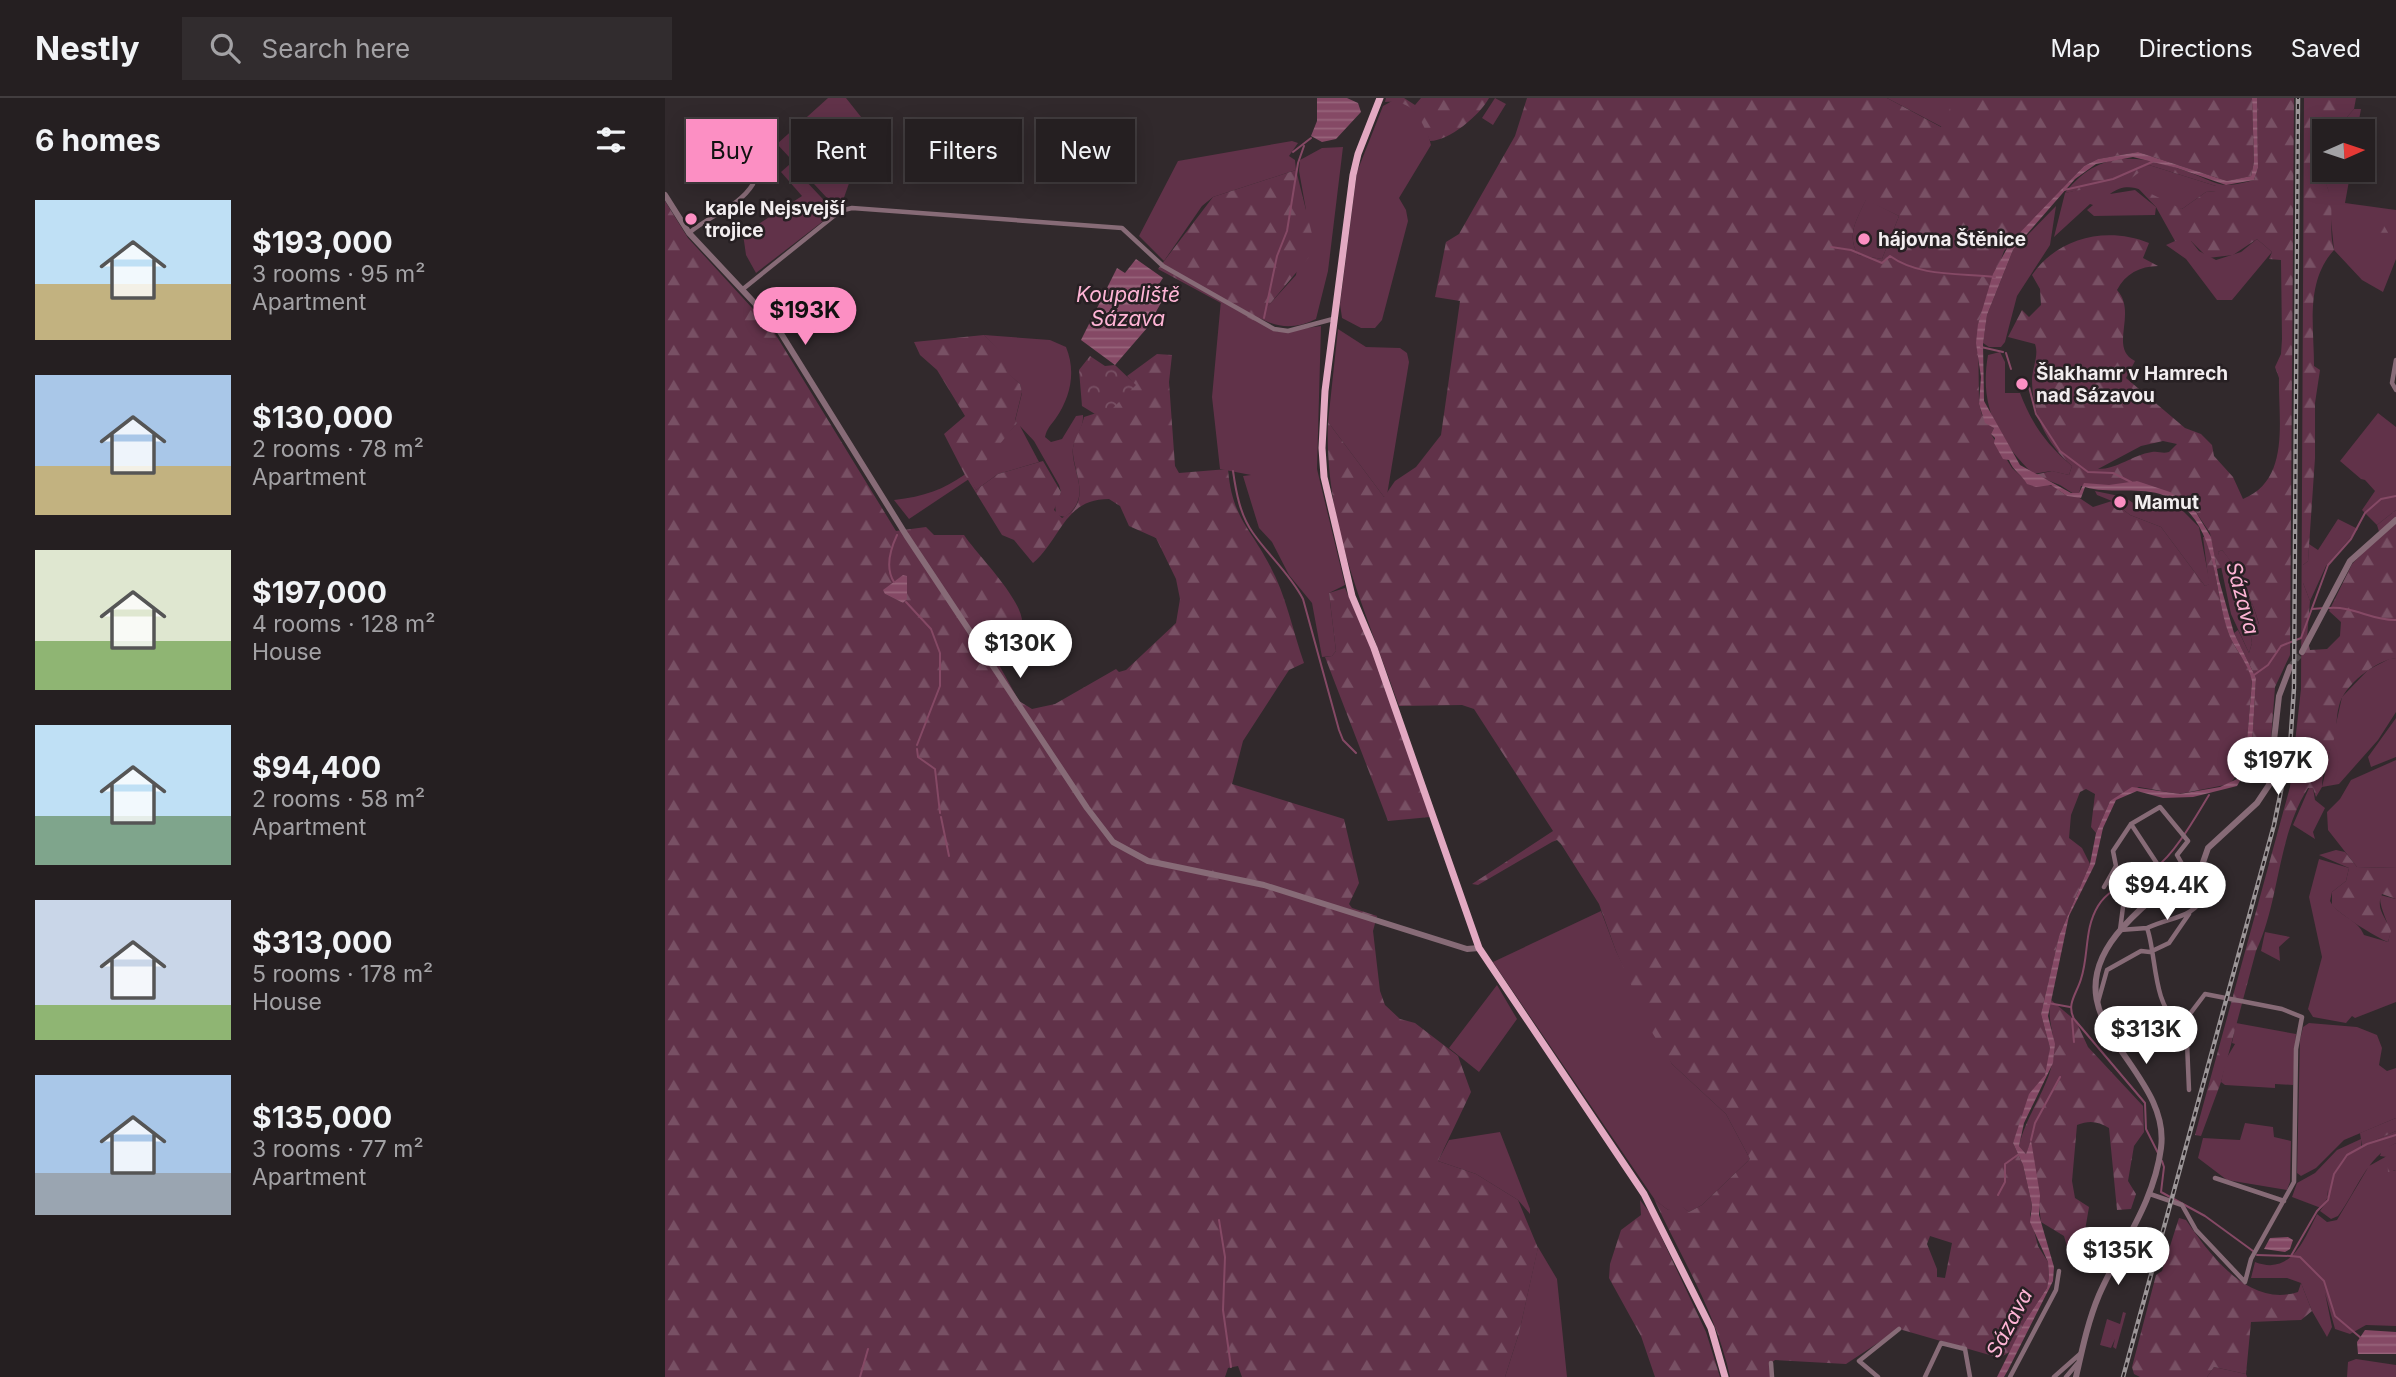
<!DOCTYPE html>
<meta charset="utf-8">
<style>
:root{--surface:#251f21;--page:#312c2e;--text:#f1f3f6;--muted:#a3a2a5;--line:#423d3f;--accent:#fc8fc3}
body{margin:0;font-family:Inter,sans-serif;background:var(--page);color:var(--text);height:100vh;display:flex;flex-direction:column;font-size:26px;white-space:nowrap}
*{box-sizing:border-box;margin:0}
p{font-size:23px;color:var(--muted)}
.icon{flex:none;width:38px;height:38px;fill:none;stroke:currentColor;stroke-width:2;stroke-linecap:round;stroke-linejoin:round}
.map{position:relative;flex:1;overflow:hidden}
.sheet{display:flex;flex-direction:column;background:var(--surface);width:665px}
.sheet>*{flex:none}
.top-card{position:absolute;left:21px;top:21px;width:665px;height:63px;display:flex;gap:14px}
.needle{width:46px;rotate:87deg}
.fabs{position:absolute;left:1647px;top:21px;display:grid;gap:14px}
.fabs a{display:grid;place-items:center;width:63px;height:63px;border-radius:0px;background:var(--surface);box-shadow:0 4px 18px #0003,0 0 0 2px var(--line);font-size:35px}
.price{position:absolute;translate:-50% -60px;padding:0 16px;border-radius:24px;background:#fff;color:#222;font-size:23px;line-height:46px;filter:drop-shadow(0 2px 4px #0008)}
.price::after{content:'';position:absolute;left:50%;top:42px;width:21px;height:16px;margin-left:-10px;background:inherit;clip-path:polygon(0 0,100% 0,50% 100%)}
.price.on{background:var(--accent);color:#111}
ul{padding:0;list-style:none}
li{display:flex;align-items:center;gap:21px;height:175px;padding:0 35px}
li span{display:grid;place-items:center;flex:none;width:196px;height:140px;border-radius:0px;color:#555}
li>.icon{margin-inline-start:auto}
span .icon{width:84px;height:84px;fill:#fffc;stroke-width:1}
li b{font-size:30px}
h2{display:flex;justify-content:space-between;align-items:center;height:84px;padding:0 35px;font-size:30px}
.chip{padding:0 24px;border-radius:0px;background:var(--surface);box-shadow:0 4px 18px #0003,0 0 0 2px var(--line);font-size:24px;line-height:63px}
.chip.on{background:var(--accent);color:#111}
header{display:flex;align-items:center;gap:42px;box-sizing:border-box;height:98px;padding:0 35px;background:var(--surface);border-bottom:2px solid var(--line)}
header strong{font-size:33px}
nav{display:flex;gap:38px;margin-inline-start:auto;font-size:24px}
.search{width:490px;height:63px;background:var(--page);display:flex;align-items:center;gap:18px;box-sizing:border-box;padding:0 24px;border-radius:0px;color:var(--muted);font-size:26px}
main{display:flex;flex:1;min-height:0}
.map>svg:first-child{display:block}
.grass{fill:#613249}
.forest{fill:url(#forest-firs);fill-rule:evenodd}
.park{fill:url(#park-crowns)}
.water{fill:url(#water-rules)}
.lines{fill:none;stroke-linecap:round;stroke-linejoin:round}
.stream{stroke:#854965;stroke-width:2}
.tertiary-tunnel{stroke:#4e4649;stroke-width:6;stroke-dasharray:6 3;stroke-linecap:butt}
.minor{stroke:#876b77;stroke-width:4.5}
.tertiary{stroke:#876b77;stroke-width:6}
.primary{stroke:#e3a9c2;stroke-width:7}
.rail-casing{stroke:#9c9698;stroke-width:4.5}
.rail{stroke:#272023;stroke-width:2;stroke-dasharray:5;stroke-linecap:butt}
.poi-dot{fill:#fc8fc3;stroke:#272023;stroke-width:2.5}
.labels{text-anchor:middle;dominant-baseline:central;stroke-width:5;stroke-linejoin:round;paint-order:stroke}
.poi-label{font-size:19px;font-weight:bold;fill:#f2edef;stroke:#272023;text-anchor:start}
.water-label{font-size:21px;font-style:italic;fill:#feb4d5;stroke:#272023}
</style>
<header>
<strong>Nestly</strong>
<div class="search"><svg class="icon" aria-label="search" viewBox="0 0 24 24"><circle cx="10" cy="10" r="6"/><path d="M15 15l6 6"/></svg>Search here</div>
<nav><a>Map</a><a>Directions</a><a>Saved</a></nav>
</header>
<main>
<section class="sheet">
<h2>6 homes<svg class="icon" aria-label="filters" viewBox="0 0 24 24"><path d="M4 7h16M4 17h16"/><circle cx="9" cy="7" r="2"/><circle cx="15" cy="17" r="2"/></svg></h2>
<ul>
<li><span style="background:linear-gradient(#bfe0f5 60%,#c2b280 0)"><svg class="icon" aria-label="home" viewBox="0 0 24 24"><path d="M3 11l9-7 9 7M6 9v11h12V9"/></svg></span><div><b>$193,000</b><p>3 rooms · 95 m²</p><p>Apartment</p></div></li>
<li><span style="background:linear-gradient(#a9c7e8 65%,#c2b280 0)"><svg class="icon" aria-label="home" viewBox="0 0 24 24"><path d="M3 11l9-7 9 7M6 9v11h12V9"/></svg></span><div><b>$130,000</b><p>2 rooms · 78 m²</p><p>Apartment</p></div></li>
<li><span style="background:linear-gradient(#dfe7d0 65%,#8fb573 0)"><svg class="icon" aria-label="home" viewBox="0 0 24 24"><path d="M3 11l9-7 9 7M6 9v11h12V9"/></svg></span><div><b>$197,000</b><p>4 rooms · 128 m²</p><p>House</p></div></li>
<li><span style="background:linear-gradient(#bfe0f5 65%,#7fa58c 0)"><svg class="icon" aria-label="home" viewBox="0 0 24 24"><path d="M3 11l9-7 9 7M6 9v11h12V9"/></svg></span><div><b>$94,400</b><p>2 rooms · 58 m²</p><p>Apartment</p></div></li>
<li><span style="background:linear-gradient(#c9d6e8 75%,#8fb573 0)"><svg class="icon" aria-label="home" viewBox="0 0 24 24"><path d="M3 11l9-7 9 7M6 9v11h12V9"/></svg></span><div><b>$313,000</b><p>5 rooms · 178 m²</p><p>House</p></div></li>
<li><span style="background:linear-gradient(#a9c7e8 70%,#9aa5b1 0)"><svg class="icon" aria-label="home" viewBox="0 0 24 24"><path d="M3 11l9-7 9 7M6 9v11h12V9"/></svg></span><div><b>$135,000</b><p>3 rooms · 77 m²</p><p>Apartment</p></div></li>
</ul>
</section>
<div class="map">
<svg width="1731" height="1279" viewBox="0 0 1731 1279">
<defs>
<pattern id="forest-firs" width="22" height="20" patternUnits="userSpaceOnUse" patternTransform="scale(1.75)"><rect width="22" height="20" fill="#613249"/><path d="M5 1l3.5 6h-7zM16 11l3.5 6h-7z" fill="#785064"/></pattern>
<pattern id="park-crowns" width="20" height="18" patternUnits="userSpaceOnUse" patternTransform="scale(1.75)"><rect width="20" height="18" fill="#613249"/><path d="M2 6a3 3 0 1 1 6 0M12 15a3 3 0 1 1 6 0" fill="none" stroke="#785064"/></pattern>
<pattern id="water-rules" width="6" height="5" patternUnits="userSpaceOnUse" patternTransform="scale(1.75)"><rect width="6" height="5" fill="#854965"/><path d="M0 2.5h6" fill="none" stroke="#97647b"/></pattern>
</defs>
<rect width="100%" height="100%" fill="#31292c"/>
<path class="grass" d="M163,0H181L204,29L176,108L162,100L112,46Z
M830,0L841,6L828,27L817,20Z
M1222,0H1290L1291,1L1277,29Z
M727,3C750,2 762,28 766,47L734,100L741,112L743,123L717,222L710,230H696L677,220L675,206L692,74L718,8Z
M1689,11H1696L1692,33H1659V72H1686L1680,105L1731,112V161L1718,194L1697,182L1669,152L1663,91L1650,64L1648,29L1682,19Z
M627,43L633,45L624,58L630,62L631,72L548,99L537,108L499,163L474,138L513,63Z
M678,49L663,173L651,221C631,231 613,231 593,219L631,177L641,112L634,73L635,62L657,50Z
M125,66L170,114L91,175L81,157L78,136L137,98L116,74Z
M1484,67L1551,88V93L1541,94L1517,111C1492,106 1471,76 1445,96L1470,92L1491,109L1490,117L1429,118L1422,112L1428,107L1425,106L1389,139L1400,95L1468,79L1471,74Z
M1201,101L1234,118L1217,161L1193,157C1181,137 1192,121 1201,101Z
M1391,108L1385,147L1352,198L1340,244L1336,249H1324L1318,245L1322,217L1348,152Z
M1592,141L1607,154L1567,202H1552L1521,161L1501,147L1510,143H1526L1534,153L1551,162L1576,154Z
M556,202L613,234L656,228L652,371L680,487L664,495L671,553L667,558L657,559L647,505L624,477L607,444L594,430L578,378L586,377L555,371L547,299Z
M673,231L701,249L735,250L742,255L744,264L722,397L719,399L663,324Z
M319,237L385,242L401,249C411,273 406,298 391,320C386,327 382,330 380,339L386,344L397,341L411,318L418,317C419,330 410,338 408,350C405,371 429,398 400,419L391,417L390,406L396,394L394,387L369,343L355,328L374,364L333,376L311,392L304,381L244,421L229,402C289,396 313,368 352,325L350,323L357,295L355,286L342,275L336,255Z
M1335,254L1340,264V295H1355C1367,326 1381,346 1407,368L1404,377L1386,373L1368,376C1332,340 1314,308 1323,257Z
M1713,315L1731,329V412L1712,427L1697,412L1710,393L1700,382L1696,381L1675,363Z
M1430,393L1459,399L1476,410L1485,398L1509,404L1534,429L1545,486L1540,488L1496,429L1465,417L1447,403L1432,397Z
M1673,421L1693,431L1661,468L1645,503L1638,485V467L1643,463L1644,446L1653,452Z
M1557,452C1572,468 1589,505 1594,527L1584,528L1587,545L1584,555L1566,516L1553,454Z
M1731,560V614L1713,642L1674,686L1657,689L1677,599L1703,572L1724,561Z
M1731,620V659L1706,669L1703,659Z
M1731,662V770L1692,769L1663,732L1662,714L1675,701L1686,682Z
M1644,690H1648L1650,702L1660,710L1648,734L1650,741L1628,727Z
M1654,761L1684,770L1681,783L1667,794L1665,803C1673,818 1693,821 1699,837L1723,844C1729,828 1714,815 1715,797L1731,801V904L1690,920L1687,918L1681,925L1648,919L1643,911L1657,859L1644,799Z
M936,813L951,853L1007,966L1061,1016L1085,1061L1037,1107L1024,1114L1017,1109L1003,1112L990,1102L828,864Z
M1600,834L1625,839L1614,849L1615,863L1596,853Z
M832,887L852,921L814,974L784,950Z
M1571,925L1631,936L1628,987L1610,986V990L1560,987L1556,984L1561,961L1570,946L1567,945Z
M1644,925L1692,929L1712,937L1717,950L1714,967L1722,973L1731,970V1020L1679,1042L1651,1070L1636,1078L1632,1075L1635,942L1638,929Z
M1580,1025L1608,1029L1609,1039L1626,1043L1625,1084L1622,1092L1562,1082L1533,1060L1538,1040L1575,1042Z
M1731,1033V1045C1700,1061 1693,1091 1673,1118L1666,1121L1655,1113L1664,1100L1662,1092L1663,1099L1656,1110L1627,1099L1632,1085L1650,1075L1672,1052L1696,1041V1048Z
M835,1034L865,1111V1116L853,1102L811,1076L773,1063L784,1042Z
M1722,1058L1728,1073L1731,1072V1228L1701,1227L1685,1236L1670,1231L1660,1195L1667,1229L1662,1239L1647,1213L1636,1185L1622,1180H1586L1590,1164C1626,1178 1639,1142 1652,1116L1662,1124L1672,1122L1704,1068Z
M873,1149L892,1181L902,1279H840L854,1235Z
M1458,1214L1461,1215L1451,1251L1448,1249L1450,1241L1446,1250L1435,1247L1442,1221L1455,1226Z
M1691,1261L1731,1267V1279H1682L1683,1264Z
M1549,1269L1581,1276L1582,1279H1542Z"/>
<path class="forest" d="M721,0H739L750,7L756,0H824C815,17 784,43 765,43C756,20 748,1 720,4Z
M862,0H1222L1276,29L1290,0H1587L1589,64L1586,78L1562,83L1473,54L1433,61L1419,68L1339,153L1313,226L1314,306L1317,317L1329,330L1326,336L1347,370L1361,383L1388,388L1402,398L1413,399L1428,409L1447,403L1465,417L1496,429L1540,488L1544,486L1538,439H1541C1551,470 1553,503 1563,534C1569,551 1583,564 1587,582L1580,666L1565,686L1514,696L1474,689L1445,703L1431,735L1426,729L1430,696L1421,691L1415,694L1406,717L1404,740L1417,750L1425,766L1394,838L1376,916L1385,950L1383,967L1380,977L1369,993L1348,1045L1358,1067L1367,1107L1365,1117L1373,1148L1383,1164L1384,1179L1382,1190L1359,1225L1346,1253L1335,1260L1234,1231L1181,1266L1110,1262L1105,1266L1107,1279H1065C1052,1216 1016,1159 989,1101L1003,1112L1014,1106L1024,1114L1037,1107L1085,1061L1061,1016L1007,966L988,936L951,853L934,806L896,746L892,742L887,744L813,787L807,786L888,733L809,611L797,607L734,608C701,513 659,428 663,324L719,399L730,383L751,369L776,337L795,203L770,199L781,144L794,136L850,38ZM1201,102L1234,118L1217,161L1193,157C1181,137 1192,121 1201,102ZM1265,1138L1287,1145L1280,1180L1272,1179V1171L1262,1146Z
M1592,0H1629L1625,557L1610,589L1604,668L1602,678L1594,683L1581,676L1586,664L1591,580L1569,535L1573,532L1584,555L1587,545L1584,528L1594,526C1589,505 1571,468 1557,452L1553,454L1558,469L1552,471L1545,435L1529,411L1514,400L1471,383L1459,387L1416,388L1414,395L1409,396L1395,387L1369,377L1387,373L1404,377L1407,368C1381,345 1367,316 1367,280C1368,268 1374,257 1370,246L1343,239L1357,212L1364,219L1376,207L1375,191L1367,177C1393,139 1442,128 1484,145L1478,160L1493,168C1475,168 1460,176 1452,192C1473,215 1443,250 1470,263L1461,280L1520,330L1536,336L1547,347L1549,358L1568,379L1578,401C1626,382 1613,321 1614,280L1610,269L1616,256L1617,241L1616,162L1604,161L1607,154L1592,141L1568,157L1543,160L1526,143H1510L1491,109L1472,89L1517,111L1541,94L1551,93V88L1484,67L1464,82L1400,95C1436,49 1476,57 1526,75C1537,79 1551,87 1562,87C1571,87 1581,84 1589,82L1593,70ZM1498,343L1512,346L1504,354C1497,356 1494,353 1487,354C1467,357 1453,371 1433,371L1476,348Z
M1639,0H1691L1689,11L1682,19L1650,27C1640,48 1656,71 1663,91C1670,110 1663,132 1669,152C1640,184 1649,228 1649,268L1655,272L1650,305V360L1643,463L1638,467V485L1645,503L1642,540L1645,552L1662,551L1675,538L1676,524L1664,513L1687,466L1715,437L1712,427L1731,412V560C1711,562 1678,588 1674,608C1671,619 1672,629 1669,641C1665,656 1657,673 1657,689L1651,699L1648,690H1643C1612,739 1615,802 1591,853L1556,984L1536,1038L1530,1037L1625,689L1636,591Z
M631,72L647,136L645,158L594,219L596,221L593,225L493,171L548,99Z
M0,103L23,140L109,234L231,433L261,429L269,437H299C312,457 366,509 356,531C350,543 334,544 328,556L354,603L367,611L390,606L451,571L454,574L461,572L511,525L515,501L511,481L491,440L464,428L455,408L444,401C399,401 397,440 368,465L349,442L337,437L300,377L279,336L300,318L272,272L255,257L249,244L319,237L337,255L342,274L355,286L357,294L350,322L352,325L321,363L303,377L311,392L333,376L378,363L396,394L389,412L397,420C430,404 406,371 408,350C409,340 417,330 419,319L447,310L470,287L462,278L492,256L507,257L504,284L510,368L514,375L563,371C567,420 585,429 605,468C621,497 628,534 639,565L624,572L578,643L567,686L679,721L694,785L684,806L687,810L712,818L708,833L715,893L720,907L735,921L750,925L793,958L806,994L773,1063L811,1076L853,1102L873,1150L854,1235L840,1279H577L573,1268L563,1270L560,1279H0ZM242,478V498L238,505L220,496Z
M1717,124L1726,140L1722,149L1717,152L1707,144L1703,133L1707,127Z
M680,490L708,554L765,719L723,723L660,559L667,558L671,553L664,495Z
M1671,752L1680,754L1692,769L1731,770V801L1717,796C1710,811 1721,819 1726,833L1723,844C1709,838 1677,818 1667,807V794L1681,783L1684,770L1654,757Z
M1386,902L1411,923L1423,949L1478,1008L1479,1034L1469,1048L1463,1083L1471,1096L1466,1111L1452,1112L1444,1030C1433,1023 1424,1022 1412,1027L1407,1083L1410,1100L1424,1109L1415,1162H1406L1399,1138L1376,1124L1366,1043L1361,1056L1354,1048C1361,1016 1385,989 1389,956C1391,937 1381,922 1386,902Z
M1731,1020V1033L1697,1048L1695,1035Z
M1731,1045V1072L1723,1074L1722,1059L1715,1058L1717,1052Z
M975,1102L985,1115L1041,1234L1055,1279H990L976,1238L944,1180L945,1166L956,1132L976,1117Z
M1514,1120L1521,1122C1545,1157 1584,1210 1633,1194L1636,1185L1647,1213L1636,1222L1586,1224L1581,1276L1549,1269L1542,1279H1475L1469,1276L1467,1269L1491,1177L1497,1173Z"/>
<path class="park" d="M425,258L440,268L450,267L471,287L447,311L430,316L417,308L414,272Z"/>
<path class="water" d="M652,0H682L693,5L696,14L671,41L657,44L646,38L652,23Z
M1587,0H1592L1593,70L1589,82L1561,87L1512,70L1468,59L1431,66L1410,81L1348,152L1322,217L1318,246L1319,303L1355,367L1406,395H1414L1419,385L1444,387L1472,383L1505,394L1529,411L1546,439L1554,482L1569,535L1591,580L1586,664L1572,688L1528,699L1498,700L1472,693L1451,702L1438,730L1430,766L1404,818L1383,918L1390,946L1388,965L1359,1025L1354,1048L1361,1056L1366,1042L1375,1097L1374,1117L1389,1169L1388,1183L1343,1272L1339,1279H1332L1359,1225L1382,1190L1384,1179L1383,1164L1365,1124L1367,1107L1358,1067L1348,1045L1364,996L1380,977L1385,950L1376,916L1394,838L1425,766L1431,735L1445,703L1467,689L1515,696L1555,689L1572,681L1580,666L1587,583C1583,564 1569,551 1563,534C1547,486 1553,415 1495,396C1470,389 1443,396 1420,389L1416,400L1402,398L1386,387L1371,389L1362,386C1357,377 1348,373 1344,362L1338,361L1329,345L1330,340L1326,336L1329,330L1320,325L1314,306L1316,279L1311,245L1313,226L1328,176L1345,145L1419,68L1433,61L1473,54L1562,83L1586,78L1589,64Z
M471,161L498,180L488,195L497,203L482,230L450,267L416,242L452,170L460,175Z
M238,477L242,478V501L238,505L220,496L218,492Z
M1623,1139L1628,1142L1625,1151L1620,1154L1599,1151L1605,1140Z
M1700,1232L1731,1234V1256H1693L1692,1244Z"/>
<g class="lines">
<path class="stream" d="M628,54L646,40
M1399,92L1448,81L1487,64
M1166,149L1186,152L1217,165L1225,158C1254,179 1295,175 1330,179
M599,220L612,158L622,133L633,65L639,48
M1316,249L1338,254
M1341,255L1346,271
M1362,281L1371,316L1395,353L1423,374L1448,375L1466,384
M568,373C571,394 575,417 588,435C604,458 625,476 638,501L674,632L678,642L691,655
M229,484C220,470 225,452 232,437
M241,504L266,531L275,555V588L252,647
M1664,510C1688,508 1708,523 1731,522
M1647,511L1659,510
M1589,577L1603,567L1616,548L1636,540L1663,467L1686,441L1700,415L1716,401L1731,398
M252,651L253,659L270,671L275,715
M276,719L284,758
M1383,905L1405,909
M1407,921L1409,944
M1366,1042L1370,1025L1395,979
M1493,1055L1481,1031L1480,1005L1409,921C1401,906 1412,895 1416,881C1424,857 1419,831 1433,808C1445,788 1471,782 1490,770C1510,756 1531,718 1544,697
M1497,1063L1499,1069L1496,1094L1540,1118L1588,1153
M1333,1097L1340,1084V1066L1354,1056
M554,1122L560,1159L558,1212L566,1269
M1592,1157L1626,1158L1652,1113L1663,1102L1669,1076L1682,1057L1702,1046L1731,1037
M1626,1158L1635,1159L1659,1183L1670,1218L1696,1240
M195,1279L203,1251"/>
<path class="tertiary-tunnel" d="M1625,569L1637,554"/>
<path class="minor" d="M24,135C45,117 74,109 88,86L81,51
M78,191L175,113L187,110L457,130L498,168L609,231L623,233L668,221
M1731,262L1727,285L1731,292
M1495,770L1466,726L1495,709L1523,743L1512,757L1524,778
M1439,789L1451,768L1448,753L1466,726
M1482,830C1510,817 1524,823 1544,794L1535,773
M1433,904L1442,872L1476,853L1485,854L1504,845L1524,816
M1521,921L1524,992
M1550,1080L1619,1103
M1485,1096L1517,1107L1531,1132L1580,1184L1586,1161L1629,1084L1631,951L1637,919L1617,911L1540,896L1521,921L1513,923C1488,910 1491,853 1482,830L1455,832L1458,809L1486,776L1495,770L1517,766
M1106,1265L1107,1279
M1213,1279L1194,1263L1234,1231
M1260,1279L1276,1245L1300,1251L1305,1279
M1345,1279L1391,1192L1394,1173
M1389,1279L1415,1256
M1401,1279L1412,1266"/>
<path class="tertiary" d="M0,97L24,135L112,229L241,437L422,710L448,744L483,763L599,787L802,851L814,850
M1637,554L1685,463L1731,422
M1411,1279C1417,1252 1423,1223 1434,1197C1456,1147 1489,1105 1496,1050C1507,968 1375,921 1458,829C1481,804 1503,786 1535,773L1543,750L1592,705L1604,687L1614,598L1625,569"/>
<path class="primary" d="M715,0L693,56L688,77L660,293L657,350L659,379L687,498L709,550L814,850L979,1096L1046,1230L1060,1279"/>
<g class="rail-casing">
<path id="rail" d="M1458,1279L1609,727L1625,649L1629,590L1633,0"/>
</g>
<use href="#rail" class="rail"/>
</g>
<g class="poi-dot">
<circle cx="26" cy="121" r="7"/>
<circle cx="1199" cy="141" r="7"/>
<circle cx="1357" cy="286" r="7"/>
<circle cx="1455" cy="404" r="7"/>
</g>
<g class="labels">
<g class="poi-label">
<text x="40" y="110">kaple Nejsvejší<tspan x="40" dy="22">trojice</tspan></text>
<text x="1213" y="141">hájovna Štěnice</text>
<text x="1371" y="275">Šlakhamr v Hamrech<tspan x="1371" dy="22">nad Sázavou</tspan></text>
<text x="1469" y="404">Mamut</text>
</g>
<g class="water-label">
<text x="463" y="196">Koupaliště<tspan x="463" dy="24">Sázava</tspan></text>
<text transform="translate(1578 500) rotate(75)">Sázava</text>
<text transform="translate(1344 1225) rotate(-62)">Sázava</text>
</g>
</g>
</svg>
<div class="fabs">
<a><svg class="needle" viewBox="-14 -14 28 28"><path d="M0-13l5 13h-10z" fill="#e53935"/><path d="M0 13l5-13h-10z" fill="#a3a2a5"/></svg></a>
</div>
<b class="price on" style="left:140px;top:249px">$193K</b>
<b class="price" style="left:355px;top:582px">$130K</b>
<b class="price" style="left:1613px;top:699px">$197K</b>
<b class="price" style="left:1502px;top:824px">$94.4K</b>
<b class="price" style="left:1481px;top:968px">$313K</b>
<b class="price" style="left:1453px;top:1189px">$135K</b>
<div class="top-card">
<a class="chip on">Buy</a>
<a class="chip">Rent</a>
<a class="chip">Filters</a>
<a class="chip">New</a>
</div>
</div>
</main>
